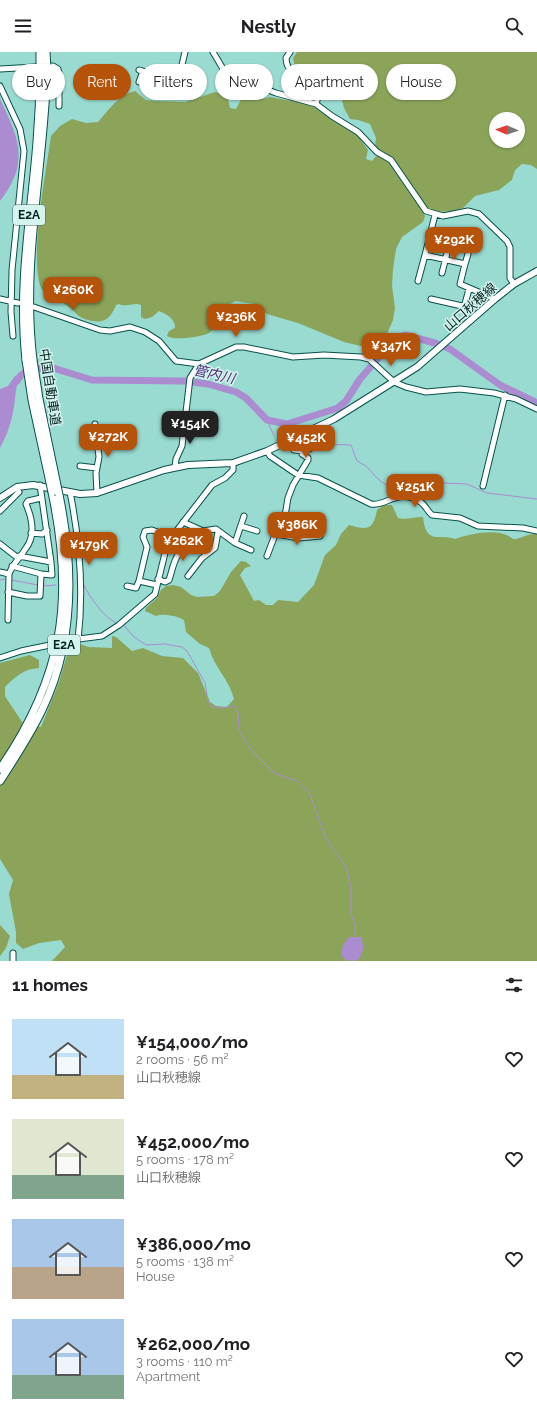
<!DOCTYPE html>
<meta charset="utf-8">
<style>
:root{--surface:#fff;--page:#f2f2f2;--text:#202124;--muted:#757577;--accent:#b45309}
body{margin:0;font-family:Raleway,"Noto Sans JP",sans-serif;background:var(--page);color:var(--text);height:100vh;display:flex;flex-direction:column;font-size:15px;white-space:nowrap}
*{box-sizing:border-box;margin:0}
p{font-size:13px;color:var(--muted)}
.icon{flex:none;width:22px;height:22px;fill:none;stroke:currentColor;stroke-width:2;stroke-linecap:round;stroke-linejoin:round}
.map{position:relative;height:909px;overflow:hidden}
.details{display:flex;flex-direction:column;background:var(--surface);flex:1}
.details>*{flex:none}
.hud{position:absolute;left:12px;top:12px;width:513px;height:36px;display:flex;gap:8px}
.needle{width:26px;rotate:272deg}
.fabs{position:absolute;left:489px;top:60px;display:grid;gap:8px}
.fabs a{display:grid;place-items:center;width:36px;height:36px;border-radius:50%;background:var(--surface);box-shadow:0 1px 3px #0004;font-size:20px}
.price{position:absolute;translate:-50% -34px;padding:0 9px;border-radius:8px;background:var(--accent);color:#fff;font-size:13px;line-height:26px;filter:drop-shadow(0 1px 2px #0008)}
.price::after{content:'';position:absolute;left:50%;top:24px;width:12px;height:9px;margin-left:-6px;background:inherit;clip-path:polygon(0 0,100% 0,50% 100%)}
.price.selected{background:#222;color:#fff}
ul{padding:0;list-style:none}
li{display:flex;align-items:center;gap:12px;height:100px;padding:0 12px}
li span{display:grid;place-items:center;flex:none;width:112px;height:80px;border-radius:0px;color:#555}
li>.icon{margin-inline-start:auto}
span .icon{width:48px;height:48px;fill:#fffc;stroke-width:1}
li b{font-size:17px}
h2{display:flex;justify-content:space-between;align-items:center;height:48px;padding:0 12px;font-size:17px}
.tag{padding:0 14px;border-radius:18px;background:var(--surface);box-shadow:0 1px 3px #0004;font-size:14px;line-height:36px}
.tag.selected{background:var(--accent);color:#fff}
header{display:flex;justify-content:space-between;align-items:center;height:52px;padding:0 12px;background:var(--surface);font-size:18px;font-weight:700}
.map>svg:first-child{display:block}
.forest{fill:#8ba45a;fill-rule:evenodd}
.water{fill:#ab8cd1}
.lines{fill:none;stroke-linecap:round;stroke-linejoin:round}
.stream{stroke:#ab8cd1;stroke-width:1}
.river{stroke:#ab8cd1;stroke-width:7}
.minor-casing{stroke:#08524b;stroke-width:7}
.major-casing{stroke:#08524b;stroke-width:8}
.highway-casing{stroke:#08524b;stroke-width:9}
.minor{stroke:#fff;stroke-width:5}
.major{stroke:#fff;stroke-width:6}
.highway{stroke:#fff;stroke-width:7}
.highway-bridge-casing{stroke:#08524b;stroke-width:9;stroke-linecap:butt}
.highway-bridge{stroke:#fff;stroke-width:7}
.labels{text-anchor:middle;dominant-baseline:central;stroke-width:3;stroke-linejoin:round;paint-order:stroke}
.shield{fill:#d5f4ef;stroke:#44615d;stroke-width:1}
.shield-label{font-size:12px;font-weight:bold;fill:#06221e}
.street-label{font-size:13px;fill:#06221e;stroke:#d5f4ef}
.water-label{font-size:14px;font-style:italic;fill:#512779;stroke:#d5f4ef}
</style>
<header><svg class="icon" aria-label="menu" viewBox="0 0 24 24"><path d="M4 6h16M4 12h16M4 18h16"/></svg>Nestly<svg class="icon" aria-label="search" viewBox="0 0 24 24"><circle cx="10" cy="10" r="6"/><path d="M15 15l6 6"/></svg></header>
<div class="map">
<svg width="537" height="909" viewBox="0 0 537 909">
<rect width="100%" height="100%" fill="#99dad1"/>
<path class="forest" d="M297,0H537V117L531,113L522,112L515,118L512,128L499,138L475,144L463,156L454,159L438,160L422,158L425,164L423,170L402,185L396,197L393,217L392,234L395,256L393,268L386,284L377,300H373L369,296L344,290L298,271L267,262L254,252L235,249L226,255V260L253,263L257,266L256,270C251,270 246,271 241,270C237,270 232,267 228,268C217,268 216,276 209,281C201,285 174,289 167,284L169,279L175,276C175,266 166,262 159,259L152,265L145,267L141,265V253C134,250 126,256 119,252L116,253C110,268 103,272 88,268C76,265 76,259 66,253C59,248 48,246 43,239C27,217 47,114 51,84L60,74L72,67L86,71L98,70C109,58 118,43 135,39L146,48L155,49L185,50L215,40L227,43L230,56L236,57L245,40L263,47L270,45L309,52L357,83L368,98L366,107L372,109L380,99L375,94L376,86L370,72L358,68L350,67L344,56L341,44L327,40L322,30L295,16L293,6ZM496,67H518V89H496Z
M384,453H392L398,466C406,468 414,465 423,465C426,494 439,481 455,487C471,482 499,475 513,487C522,487 527,481 537,482V909H52L65,895L61,888L39,891L23,897L16,891V880L9,842L13,828L0,807V611L30,603L39,608V616C24,617 16,624 5,635V644L22,670L41,675L59,630L69,596L76,591L89,595L112,596V584L116,585L132,599L143,596L162,604L183,606L198,621L210,650L216,654L227,655L234,647C229,627 214,615 209,596L200,592L186,580L184,568C178,564 162,561 156,564L145,559L146,556L157,546L161,538L166,534L173,533L181,535L191,543L197,545L214,544L220,539L231,520L241,509L246,510L251,514L245,516L240,523L254,549L259,548L266,553H273L278,548L298,550L314,533L325,503L336,493L341,482L349,473C367,478 373,479 377,458Z
M0,873L10,884L6,896L0,904Z"/>
<path class="water" d="M0,47C19,86 30,111 0,149Z
M21,323C15,336 16,341 14,354C12,369 7,383 0,396V337L8,334L15,324Z
M349,885H361C364,895 364,898 359,907L354,909L346,908L341,903L343,893Z"/>
<g class="lines">
<path class="stream" d="M267,368L274,384
M276,388L279,390
M315,392L351,393L357,409L366,414L379,428L395,439L411,442L423,440L442,431L467,432L487,441L537,447
M288,395L293,396
M0,528L6,527
M11,528L38,533
M82,533H84C88,543 107,570 118,571
M43,534L56,533
M123,572L133,584L146,593L165,592L182,595L187,599L205,631L208,649L211,654L219,656L234,654L238,661L239,678L250,697L274,721L297,729L309,740L326,787L346,815L351,835V862L355,873V885"/>
<path class="river" d="M17,329L21,323L30,318L41,316H53L92,328L184,329L208,332L236,340L246,346L267,368L287,372L338,356L346,349L360,327L387,296L396,287L405,283L435,291L450,297L500,333L537,351"/>
<g class="minor-casing">
<path id="minor" d="M213,0L226,22L276,41L316,52L332,64L358,80L377,100L391,108L426,159L443,164L468,159L479,162L507,189L510,195V226L514,232
M290,0L286,6C287,35 329,16 316,52
M0,17L53,14L58,17L59,21V54
M139,18L178,30L185,0
M139,30L143,19
M0,34L20,77L24,99L12,218L11,260L13,284
M156,38L160,25
M177,39L178,30
M435,163L425,203L465,212L460,232L495,247
M465,212L468,202
M442,221L449,193
M418,229L425,203
M0,247L18,251
M431,247L462,254L465,252L469,237
M34,255L100,278L110,279L130,275L145,280L159,289L176,309L199,312L236,295H244L293,305L324,303L361,305L369,307L394,330L406,335L426,340L460,337L494,341L516,347L537,357
M174,370L184,372
M95,372L99,405L96,421L97,441
M294,398L305,399L315,394
M267,399L270,404L298,423L318,426L371,452C386,455 397,436 419,449C425,452 427,459 432,463L460,466L478,474L523,476L537,479
M80,414L97,416
M175,415L176,407L182,394L190,326L199,312
M483,434L505,343
M70,440C80,490 84,538 78,588
M0,459L19,440
M183,470L203,479L216,477L235,491L251,498
M241,474L257,479
M31,481L42,482L47,478
M276,482L299,486L320,484
M235,491L244,464
M0,492L18,506
M19,504L51,510L40,433
M267,504L278,475L284,470L288,446L293,433L308,408V406L302,402V399
M0,520L9,522L8,568
M9,522C13,511 20,506 26,496C36,483 32,466 26,452L28,449L41,446
M41,522L52,523L51,510
M188,524L202,506L215,496L218,480
M158,527L165,530L169,528C172,520 173,510 178,503C186,492 204,498 203,479
M157,533L139,529L147,495L143,485L145,479L152,478L173,486
M127,534L136,536L139,529
M8,540L27,544H40L41,522L12,514
M71,588L102,584L119,573L155,542L165,501L178,477L212,433L225,426L233,418V411
M0,606L21,599L50,593
M13,909V901"/>
</g>
<g class="major-casing">
<path id="major" d="M0,446L17,435L33,433L80,442L97,441L164,418L188,413L233,411L267,399L334,367L417,315L495,247L514,232L537,219"/>
</g>
<g class="highway-casing">
<path id="highway" d="M26,308C18,232 31,165 37,90C39,66 40,42 40,18
M33,308C21,211 44,114 47,17
M0,717C63,625 75,548 52,440
M0,729C15,706 30,683 42,658C75,590 74,515 59,443"/>
</g>
<use href="#minor" class="minor"/>
<use href="#major" class="major"/>
<use href="#highway" class="highway"/>
<g class="highway-bridge-casing">
<path id="highway-bridge" d="M40,0V18
M46,0L47,17
M26,308L32,348L52,440
M33,308L39,347L59,443"/>
</g>
<use href="#highway-bridge" class="highway-bridge"/>
</g>
<g class="labels">
<g class="shield">
<rect x="13" y="153" width="32" height="20" rx="3"/>
<rect x="48" y="583" width="32" height="20" rx="3"/>
</g>
<g class="shield-label">
<text x="29" y="163">E2A</text>
<text x="64" y="593">E2A</text>
</g>
<g class="street-label">
<text transform="translate(470 255) rotate(-41)">山口秋穂線</text>
<text transform="translate(50 335) rotate(81)">中国自動車道</text>
</g>
<g class="water-label">
<text transform="translate(214 322) rotate(13)">管内川</text>
</g>
</g>
</svg>
<div class="fabs">
<a><svg class="needle" viewBox="-14 -14 28 28"><path d="M0-13l5 13h-10z" fill="#e53935"/><path d="M0 13l5-13h-10z" fill="#757577"/></svg></a>
</div>
<b class="price" style="left:454px;top:209px">¥292K</b>
<b class="price" style="left:73px;top:259px">¥260K</b>
<b class="price" style="left:236px;top:286px">¥236K</b>
<b class="price" style="left:391px;top:315px">¥347K</b>
<b class="price selected" style="left:190px;top:393px">¥154K</b>
<b class="price" style="left:108px;top:406px">¥272K</b>
<b class="price" style="left:306px;top:407px">¥452K</b>
<b class="price" style="left:415px;top:456px">¥251K</b>
<b class="price" style="left:297px;top:494px">¥386K</b>
<b class="price" style="left:183px;top:510px">¥262K</b>
<b class="price" style="left:89px;top:514px">¥179K</b>
<div class="hud">
<a class="tag">Buy</a>
<a class="tag selected">Rent</a>
<a class="tag">Filters</a>
<a class="tag">New</a>
<a class="tag">Apartment</a>
<a class="tag">House</a>
</div>
</div>
<section class="details">
<h2>11 homes<svg class="icon" aria-label="filters" viewBox="0 0 24 24"><path d="M4 7h16M4 17h16"/><circle cx="9" cy="7" r="2"/><circle cx="15" cy="17" r="2"/></svg></h2>
<ul>
<li><span style="background:linear-gradient(#bfe0f5 70%,#c2b280 0)"><svg class="icon" aria-label="home" viewBox="0 0 24 24"><path d="M3 11l9-7 9 7M6 9v11h12V9"/></svg></span><div><b>¥154,000/mo</b><p>2 rooms · 56 m²</p><p>山口秋穂線</p></div><svg class="icon" aria-label="heart" viewBox="0 0 24 24"><path d="M12 20l-8-8c-3-5 5-10 8-4 3-6 11-1 8 4z"/></svg></li>
<li><span style="background:linear-gradient(#dfe7d0 70%,#7fa58c 0)"><svg class="icon" aria-label="home" viewBox="0 0 24 24"><path d="M3 11l9-7 9 7M6 9v11h12V9"/></svg></span><div><b>¥452,000/mo</b><p>5 rooms · 178 m²</p><p>山口秋穂線</p></div><svg class="icon" aria-label="heart" viewBox="0 0 24 24"><path d="M12 20l-8-8c-3-5 5-10 8-4 3-6 11-1 8 4z"/></svg></li>
<li><span style="background:linear-gradient(#a9c7e8 60%,#b9a48a 0)"><svg class="icon" aria-label="home" viewBox="0 0 24 24"><path d="M3 11l9-7 9 7M6 9v11h12V9"/></svg></span><div><b>¥386,000/mo</b><p>5 rooms · 138 m²</p><p>House</p></div><svg class="icon" aria-label="heart" viewBox="0 0 24 24"><path d="M12 20l-8-8c-3-5 5-10 8-4 3-6 11-1 8 4z"/></svg></li>
<li><span style="background:linear-gradient(#a9c7e8 70%,#7fa58c 0)"><svg class="icon" aria-label="home" viewBox="0 0 24 24"><path d="M3 11l9-7 9 7M6 9v11h12V9"/></svg></span><div><b>¥262,000/mo</b><p>3 rooms · 110 m²</p><p>Apartment</p></div><svg class="icon" aria-label="heart" viewBox="0 0 24 24"><path d="M12 20l-8-8c-3-5 5-10 8-4 3-6 11-1 8 4z"/></svg></li>
</ul>
</section>
